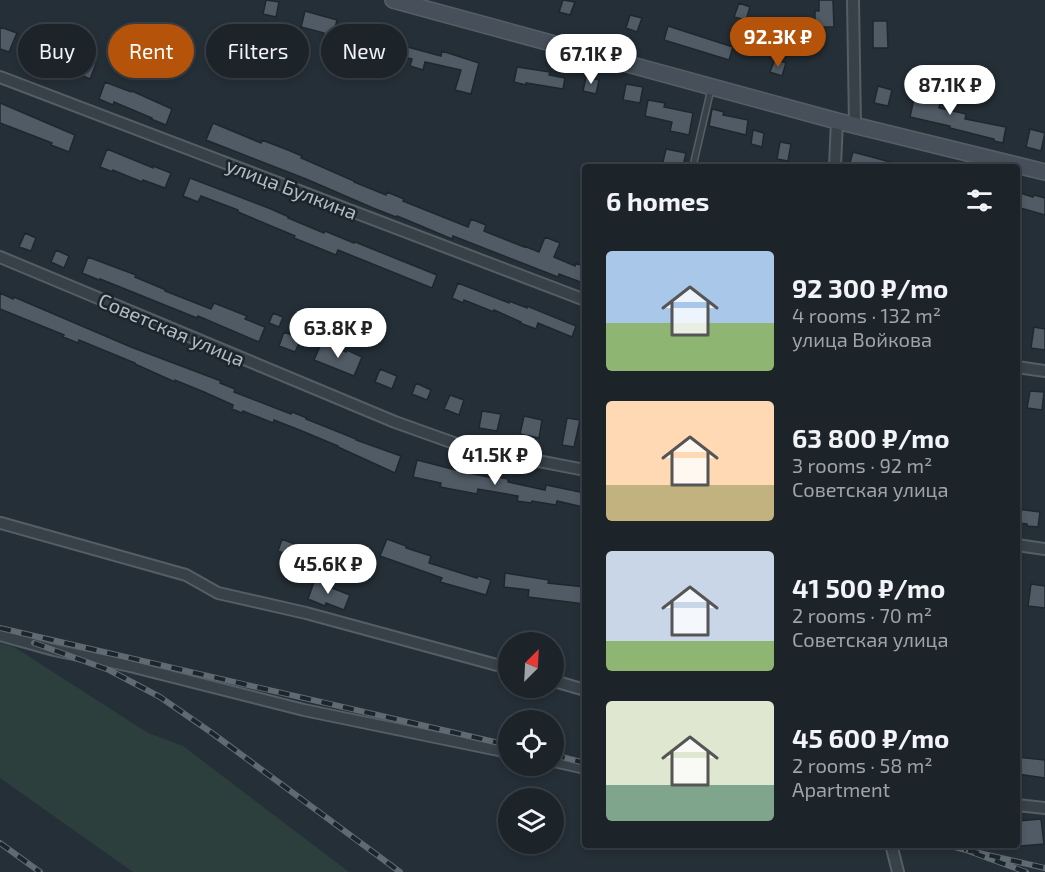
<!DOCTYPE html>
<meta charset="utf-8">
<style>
:root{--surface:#1c2329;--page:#252b31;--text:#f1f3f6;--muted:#a0a4a8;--line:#3a4046;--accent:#b45309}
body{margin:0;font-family:"Exo 2",sans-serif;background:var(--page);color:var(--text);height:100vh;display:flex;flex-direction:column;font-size:22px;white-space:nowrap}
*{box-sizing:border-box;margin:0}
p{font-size:20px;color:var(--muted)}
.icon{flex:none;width:33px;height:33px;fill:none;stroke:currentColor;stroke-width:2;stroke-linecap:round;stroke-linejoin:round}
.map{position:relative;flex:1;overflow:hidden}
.side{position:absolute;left:582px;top:164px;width:438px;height:684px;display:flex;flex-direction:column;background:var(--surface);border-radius:6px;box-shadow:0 3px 9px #0003,0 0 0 2px var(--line)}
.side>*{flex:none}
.guide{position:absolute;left:18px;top:24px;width:474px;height:54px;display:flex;gap:12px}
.needle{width:39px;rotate:24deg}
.buttons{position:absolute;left:498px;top:632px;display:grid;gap:12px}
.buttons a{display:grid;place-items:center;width:66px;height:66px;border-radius:50%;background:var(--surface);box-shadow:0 3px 9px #0003,0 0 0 2px var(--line);font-size:30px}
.price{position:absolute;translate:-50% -51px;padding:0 14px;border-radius:21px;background:#fff;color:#222;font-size:20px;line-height:39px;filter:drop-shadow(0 2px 3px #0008)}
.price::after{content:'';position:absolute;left:50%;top:36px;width:18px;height:14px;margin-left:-9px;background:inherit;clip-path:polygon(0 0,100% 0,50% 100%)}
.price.current{background:var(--accent);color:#fff}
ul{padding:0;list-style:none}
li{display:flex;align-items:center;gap:18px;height:150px;padding:0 24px}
li span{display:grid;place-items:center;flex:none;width:168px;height:120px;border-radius:6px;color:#555}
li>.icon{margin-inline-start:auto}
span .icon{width:72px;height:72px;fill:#fffc;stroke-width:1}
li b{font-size:26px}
h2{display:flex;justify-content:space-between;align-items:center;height:72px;padding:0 24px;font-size:26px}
.pill{padding:0 21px;border-radius:27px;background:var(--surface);box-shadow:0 3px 9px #0003,0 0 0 2px var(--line);font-size:21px;line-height:54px}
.pill.current{background:var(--accent);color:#fff}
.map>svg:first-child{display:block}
.green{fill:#2d3f3d}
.building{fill:#505b65;stroke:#1f272e;stroke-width:1.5}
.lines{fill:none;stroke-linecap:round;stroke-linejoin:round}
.lane-casing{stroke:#565e65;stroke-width:8}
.street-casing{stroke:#565e65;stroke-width:14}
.secondary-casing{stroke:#565e65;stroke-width:18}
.lane{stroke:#384048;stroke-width:5}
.street{stroke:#384048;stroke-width:10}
.secondary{stroke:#47505a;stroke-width:15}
.rail-casing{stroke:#5f6a73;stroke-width:6}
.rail{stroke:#1d252c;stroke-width:4;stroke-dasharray:11;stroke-linecap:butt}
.labels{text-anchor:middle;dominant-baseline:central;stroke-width:5;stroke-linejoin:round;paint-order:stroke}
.street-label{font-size:20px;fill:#b3bbc4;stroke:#1d252c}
</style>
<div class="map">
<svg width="1045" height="872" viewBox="0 0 1045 872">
<rect width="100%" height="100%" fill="#252f37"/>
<path class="green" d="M0,643L14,647L148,733L183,746L349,872H133L0,778Z"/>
<path class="building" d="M266,0L279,2L276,17L263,14Z
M563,0L575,2L570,15L559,12Z
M819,0H833L834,27H815V11H819Z
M739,3L750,7L746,20L734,17Z
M305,11L337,20L330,47L321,44L324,33L301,27Z
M630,15L642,18L637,32L626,28Z
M873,21H887L888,48H873Z
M668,26L733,47L729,60L664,40Z
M0,27L17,33L9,52L0,49Z
M384,35L401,40L400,45L441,56L442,51L479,63L471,94L455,90L461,70L425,62L423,70L410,66L412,59L380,51Z
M357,46L373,50L368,69L352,64Z
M42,52L57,58L52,73L37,67Z
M74,56L96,64L90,79L69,70Z
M775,59L786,63L782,76L770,72Z
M517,67L550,72L549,75L565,78L563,89L526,83V85L514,82Z
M586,77L599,80L596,94L583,91Z
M918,80L929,82L926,94L941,97L939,108L966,114L965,119L1006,127L1003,143L994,141V139L950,128V126L910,117Z
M105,82L131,92L132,91L172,109L166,125L151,119L152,118L114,102L113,105L99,99Z
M626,84L643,87L640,103L623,100Z
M878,86L892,90L888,106L874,103Z
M648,100L665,103L664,107L693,113L689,135L670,131L672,122L645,116Z
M0,103L75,135L69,152L51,145L52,143L0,123Z
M712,109L724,112L723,115L748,120L746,135L709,126Z
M213,123L261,143L262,140L288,150L302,156L301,158L354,181V182L386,195L387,192L404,199L403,201L468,227L471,219L486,225L484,231L524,247V246L539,252L545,237L560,243L554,257L575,266L576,263L585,267V278L583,283L559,274L558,277L453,236L452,239L397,216L396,217L373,208L306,179L206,140Z
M1030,129L1045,133L1041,151L1026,147Z
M753,130L764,133L762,147L751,144Z
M780,142L791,144L788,161L777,159Z
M107,149L153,168V166L171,173L165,188L143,180L142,182L113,170V172L100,167Z
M666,149L686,153L683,166H662Z
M853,152L894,163V166H849Z
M190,178L271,209L289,217L288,218L324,233L325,231L354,243L355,242L437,275L432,288L338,250L336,255L294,238L295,236L238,212V210L201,196L198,202L183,196Z
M1017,192L1033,197L1034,195L1045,198V215L1017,207Z
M25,233L36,238L31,251L19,247Z
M56,250L69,256L64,268L51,262Z
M88,257L136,275L135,277L166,290L165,291L211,309L214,303L247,316L245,319L265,327L259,342L198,316L197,318L100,279L99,280L82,273Z
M458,283L509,303V301L527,308V306L576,326L572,337L538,323L536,329L520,323L521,322L494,310V312L464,300L463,303L452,298Z
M0,293L13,299L14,297L131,347L221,381L220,383L235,389L234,392L291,414L292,412L307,418L306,419L356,439V440L401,456L395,473L338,447V446L302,431L274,420L273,423L243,411L242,413L232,409L233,405L204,392L175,380V382L135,364V363L79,340L78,343L63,337L64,335L0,309Z
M273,313L283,317L279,327L269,323Z
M1034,327L1045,329V350L1031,348Z
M284,332L301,339L295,352L279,346Z
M322,342L346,352L347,350L362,357L354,376L314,360Z
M380,369L397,376L392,389L375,382Z
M416,383L431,390L427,400L412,394Z
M1030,391L1044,392L1042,410L1027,408Z
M450,395L464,400L459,415L444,409Z
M482,411L501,414L497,431L479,428Z
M524,416L542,420L539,438L520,434Z
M567,418L580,420L574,447L562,445Z
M417,460L456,470L492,478L493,476L508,479V482L545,490L546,485L585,493L583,507L557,501L556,505L532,501L531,503L517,501L518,496L478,489L477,494L440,487L441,483L413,477Z
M1017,509L1040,512L1038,527L1027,526V524L1017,523Z
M282,539L307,549L303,560L278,551Z
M387,539L406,546V548L431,556L429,563L477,578L478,576L491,580L486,595L440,582L442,578L380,556Z
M505,573L549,580L548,583L585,587V604L528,597L529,590L504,587Z
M315,579L333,585L332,588L350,595L344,610L326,603L325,606L308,599Z
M1031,584L1045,586V608L1028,606Z
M1017,757L1045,760V778L1017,774Z
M1041,819L1044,844L1020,846L1018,821Z"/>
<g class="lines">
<g class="lane-casing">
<path id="lane" d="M693,166L711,89"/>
</g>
<g class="street-casing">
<path id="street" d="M853,0L855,126
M0,77L585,300
M835,166L837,121
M0,257L395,422L465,447L585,470
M1017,367L1045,371
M1,523L186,575L218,593L306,613L508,668
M1017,545L1045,549
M0,635L54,650L130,666L304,710L508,752
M554,681L585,690
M554,761L585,768
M1017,805L1045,808
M891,844L898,872"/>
</g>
<g class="secondary-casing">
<path id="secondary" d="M393,0L837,121L1045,172"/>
</g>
<use href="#lane" class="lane"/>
<use href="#street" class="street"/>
<use href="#secondary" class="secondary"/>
<g class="rail-casing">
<path id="rail" d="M0,628L508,745
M34,643L109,670L160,697L212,733L400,872
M554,755L585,763
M0,843L40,872
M943,844L966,850
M1026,872L966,850L1045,868"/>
</g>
<use href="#rail" class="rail"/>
</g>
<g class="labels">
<g class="street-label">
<text transform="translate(292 188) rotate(21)">улица Булкина</text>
<text transform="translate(172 329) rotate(23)">Советская улица</text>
</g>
</g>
</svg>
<div class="buttons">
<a><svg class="needle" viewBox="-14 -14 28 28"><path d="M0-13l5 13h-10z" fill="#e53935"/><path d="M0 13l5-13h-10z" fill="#a0a4a8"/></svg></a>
<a><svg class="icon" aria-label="locate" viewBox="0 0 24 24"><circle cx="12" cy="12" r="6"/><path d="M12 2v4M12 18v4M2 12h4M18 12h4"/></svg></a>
<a><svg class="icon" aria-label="layers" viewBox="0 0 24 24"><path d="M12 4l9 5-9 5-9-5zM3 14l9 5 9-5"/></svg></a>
</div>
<b class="price current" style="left:778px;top:68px">92.3K ₽</b>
<b class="price" style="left:591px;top:85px">67.1K ₽</b>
<b class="price" style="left:950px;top:116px">87.1K ₽</b>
<b class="price" style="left:338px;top:359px">63.8K ₽</b>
<b class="price" style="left:495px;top:486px">41.5K ₽</b>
<b class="price" style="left:328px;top:595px">45.6K ₽</b>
<div class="guide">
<a class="pill">Buy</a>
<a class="pill current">Rent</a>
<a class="pill">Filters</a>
<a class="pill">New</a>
</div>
<section class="side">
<h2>6 homes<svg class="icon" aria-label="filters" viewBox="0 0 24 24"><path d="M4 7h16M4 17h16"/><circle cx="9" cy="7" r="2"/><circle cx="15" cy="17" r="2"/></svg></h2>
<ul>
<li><span style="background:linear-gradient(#a9c7e8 60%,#8fb573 0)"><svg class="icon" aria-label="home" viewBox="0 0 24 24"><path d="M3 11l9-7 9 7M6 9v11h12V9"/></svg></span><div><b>92 300 ₽/mo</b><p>4 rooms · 132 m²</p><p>улица Войкова</p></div></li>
<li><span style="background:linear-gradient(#ffd9b3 70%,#c2b280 0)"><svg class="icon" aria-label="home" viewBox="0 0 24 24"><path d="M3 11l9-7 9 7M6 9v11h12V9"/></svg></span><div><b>63 800 ₽/mo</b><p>3 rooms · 92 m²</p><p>Советская улица</p></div></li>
<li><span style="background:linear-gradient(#c9d6e8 75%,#8fb573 0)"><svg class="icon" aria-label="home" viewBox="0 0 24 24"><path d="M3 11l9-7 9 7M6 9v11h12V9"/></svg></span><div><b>41 500 ₽/mo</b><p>2 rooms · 70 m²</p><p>Советская улица</p></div></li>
<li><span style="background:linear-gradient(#dfe7d0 70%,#7fa58c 0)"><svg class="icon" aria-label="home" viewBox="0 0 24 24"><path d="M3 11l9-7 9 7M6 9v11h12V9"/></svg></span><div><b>45 600 ₽/mo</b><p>2 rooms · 58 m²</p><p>Apartment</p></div></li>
</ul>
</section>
</div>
